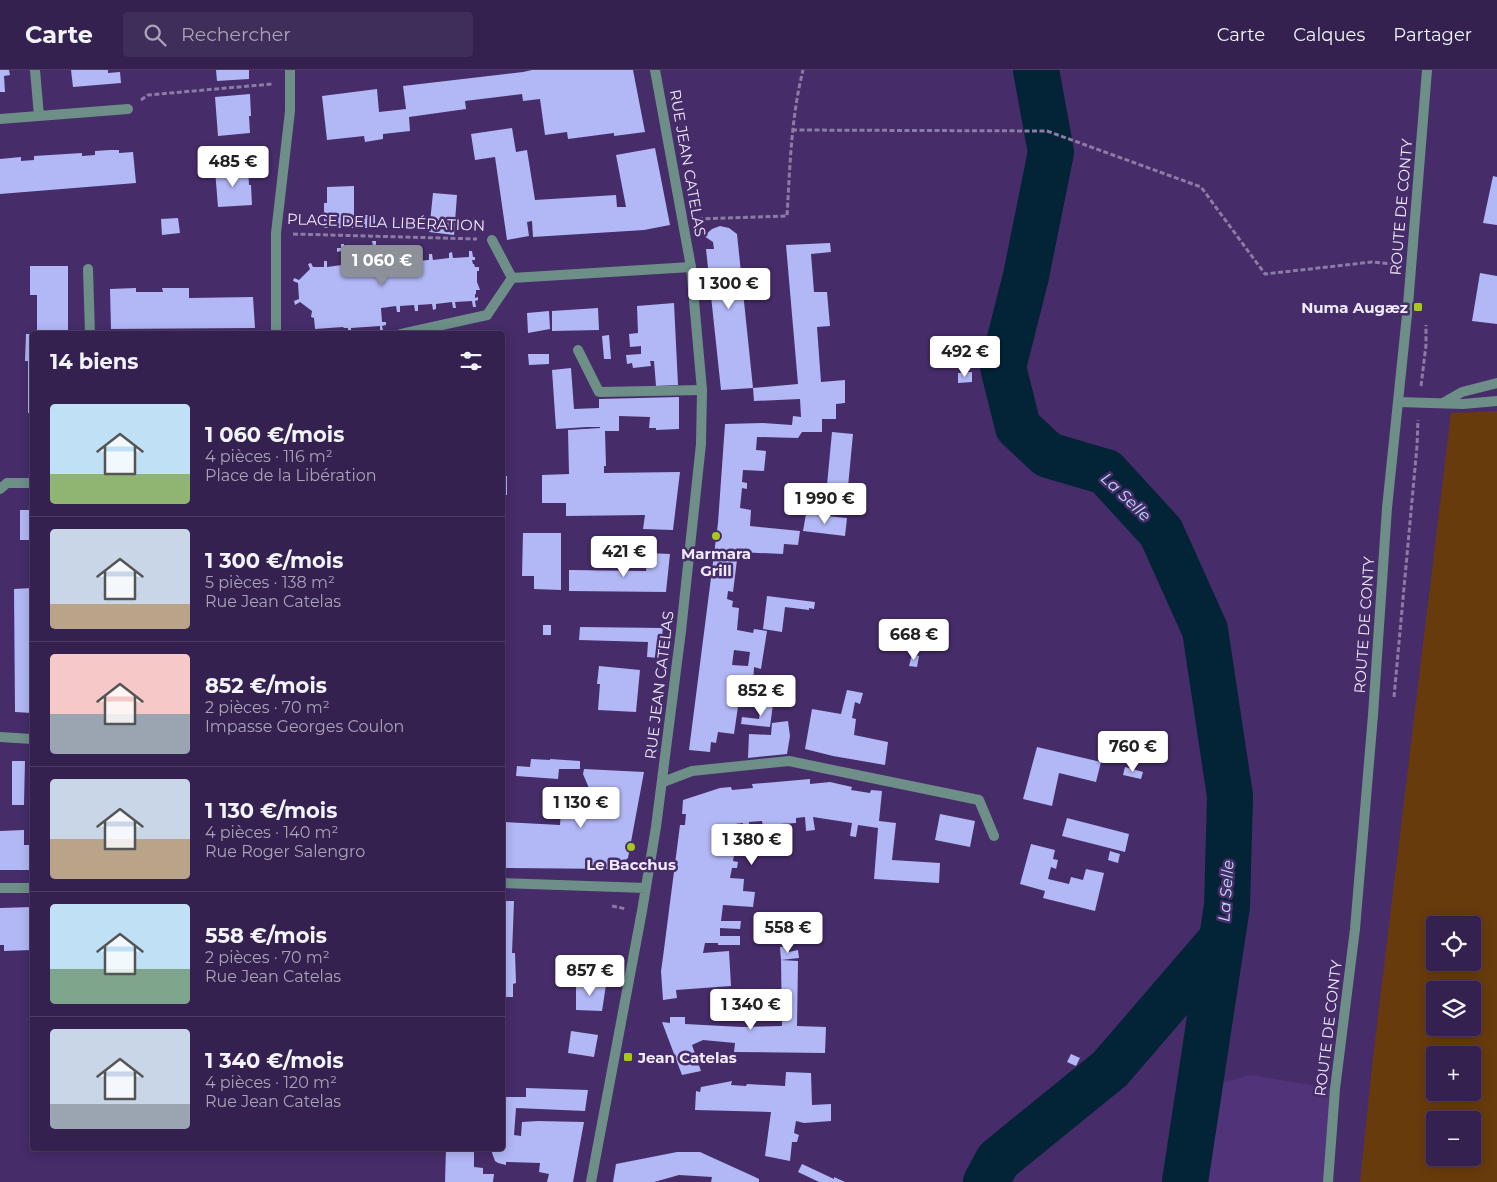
<!DOCTYPE html>
<html lang="fr">
<meta charset="utf-8">
<style>
:root{--surface:#34214f;--page:#3f2e59;--text:#f1f3f6;--muted:#a9a3b7;--line:#4e3e66;--accent:#8c9099}
body{margin:0;font-family:Montserrat,sans-serif;background:var(--page);color:var(--text);height:100vh;display:flex;flex-direction:column;font-size:19px;white-space:nowrap}
*{box-sizing:border-box;margin:0}
p{font-size:16px;color:var(--muted)}
.icon{flex:none;width:28px;height:28px;fill:none;stroke:currentColor;stroke-width:2;stroke-linecap:round;stroke-linejoin:round}
.map{position:relative;flex:1;overflow:hidden}
.sheet{position:absolute;left:30px;top:261px;width:475px;height:820px;display:flex;flex-direction:column;background:var(--surface);border-radius:5px;box-shadow:0 2px 12px #0003,0 0 0 1px var(--line)}
.sheet>*{flex:none}
.controls{position:absolute;left:1426px;top:846px;display:grid;gap:10px}
.controls a{display:grid;place-items:center;width:55px;height:55px;border-radius:5px;background:var(--surface);box-shadow:0 2px 12px #0003,0 0 0 1px var(--line);font-size:25px}
.price{position:absolute;translate:-50% -42px;padding:0 11px;border-radius:5px;background:#fff;color:#222;font-size:16px;line-height:32px;filter:drop-shadow(0 1px 2px #0008)}
.price::after{content:'';position:absolute;left:50%;top:30px;width:15px;height:11px;margin-left:-8px;background:inherit;clip-path:polygon(0 0,100% 0,50% 100%)}
.price.active{background:var(--accent);color:#fff}
ul{padding:0;list-style:none}
li{display:flex;align-items:center;gap:15px;height:125px;padding:0 20px}
li+li{border-top:1px solid var(--line)}
li span{display:grid;place-items:center;flex:none;width:140px;height:100px;border-radius:5px;color:#555}
li>.icon{margin-inline-start:auto}
span .icon{width:60px;height:60px;fill:#fffc;stroke-width:1}
li b{font-size:21px}
h2{display:flex;justify-content:space-between;align-items:center;height:60px;padding:0 20px;font-size:21px}
header{display:flex;align-items:center;gap:30px;box-sizing:border-box;height:70px;padding:0 25px;background:var(--surface);border-bottom:1px solid var(--line)}
header strong{font-size:24px}
nav{display:flex;gap:28px;margin-inline-start:auto;font-size:18px}
.search{width:350px;height:45px;background:var(--page);display:flex;align-items:center;gap:12px;box-sizing:border-box;padding:0 18px;border-radius:5px;color:var(--muted);font-size:19px}
.map>svg:first-child{display:block}
.built{fill:#503378}
.green{fill:#683b0c;fill-rule:evenodd}
.lines{fill:none;stroke-linecap:round;stroke-linejoin:round}
.river{stroke:#032337;stroke-width:46}
.building{fill:#b2b7f5;fill-rule:evenodd}
.path{stroke:#8c7ba5;stroke-width:3;stroke-dasharray:5 2.5;stroke-linecap:butt}
.service{stroke:#6d8f88;stroke-width:10}
.pedestrian{stroke:#6d8f88;stroke-width:10}
.minor{stroke:#6d8f88;stroke-width:10}
.tertiary{stroke:#6d8f88;stroke-width:10}
.poi-dot{fill:#a7c71e;stroke:#462c69;stroke-width:2}
.labels{text-anchor:middle;dominant-baseline:central;stroke-width:5;stroke-linejoin:round;paint-order:stroke}
.street-label{font-size:15px;fill:#f0ebfa;stroke:#462c69}
.poi-label{font-size:15px;font-weight:bold;fill:#f0ebfa;stroke:#462c69}
.water-label{font-size:16px;font-style:italic;fill:#c0e0f8;stroke:#462c69}
</style>
<header>
<strong>Carte</strong>
<div class="search"><svg class="icon" aria-label="search" viewBox="0 0 24 24"><circle cx="10" cy="10" r="6"/><path d="M15 15l6 6"/></svg>Rechercher</div>
<nav><a>Carte</a><a>Calques</a><a>Partager</a></nav>
</header>
<div class="map">
<svg width="1497" height="1112" viewBox="0 0 1497 1112">
<rect width="100%" height="100%" fill="#462c69"/>
<path class="built" d="M1250,1005L1335,1019L1329,1112H1203L1217,1014Z"/>
<path class="green" d="M1497,341V1112H1360L1373,987L1451,343ZM1435,855H1472V892H1435ZM1435,920H1472V958H1435ZM1435,985H1472V1022H1435ZM1435,1050H1472V1088H1435Z"/>
<g class="lines">
<path class="river" d="M1036,0L1051,82L1026,206L1003,297L1018,357L1048,385L1106,402L1161,462L1205,560L1230,726L1227,836L1185,1112
M986,1112L998,1090L1110,999L1222,869"/>
</g>
<path class="building" d="M0,0H9L10,5L4,6L5,22H0Z
M71,0H108V3L120,2L121,13L73,17Z
M216,0H249V9L217,11Z
M532,0H633L645,62L614,66V63L568,69L567,62L545,65L540,29L523,31L522,24L465,31L466,39L409,47L410,61L383,64V69L365,72L364,66L327,70L322,26L377,19L379,42L406,39L403,16L523,2Z
M250,24L251,46H249L250,63L218,66L215,27Z
M512,58L516,82L527,80L535,130L616,125L617,137H626L616,85L655,78L670,155L644,160L533,167L532,151L527,152L529,166L507,170L495,87L475,90L471,64Z
M110,80H119V83L133,82L136,113L0,124V89L21,87V91L34,90V86L82,83V86L95,85V81Z
M248,98L249,115H251L252,135L218,137L215,100Z
M1493,106L1497,107V155L1483,153Z
M354,116V145H375V158H324V133H327V117Z
M433,123L457,125L454,165L429,162Z
M178,148L180,163L162,165L161,149Z
M720,156L729,158L737,164L753,318L721,320L706,179H714L713,172L704,166L712,159Z
M372,171H376V175H381V178H376L377,194L393,192V187L396,186L397,192L411,191V186L414,185L415,191L429,190V184H432L433,190L449,188V183L452,182L453,188L469,187V181H472L473,187H475V190H472L473,194H474L475,197H479V201H477V212L480,220H476V224H475V228L478,227V230L475,231L476,237H473L472,231L455,232L456,238H453L452,232L436,234V239L433,240L432,234L418,235V241H415L414,235L400,236V242H397L396,236L381,238L382,252H386V255L382,256L383,260H380V256L351,258V262H348V258H344L343,257L315,259L314,248L311,247L312,241L300,232L295,235L294,231L299,229L298,213L293,211L294,208L299,210L310,199L308,194L311,193L313,197H324V191H327V197L342,195L341,181L337,182V178H341V174H344V178L373,176Z
M830,173L831,182L811,184L814,222H827L830,256L817,257L821,312L845,310V333L836,334V349H822V362H802L798,368L757,367L756,380L766,381L764,401L743,400L742,412L747,413V419L742,418L740,438L751,440L750,456L800,461L798,475L784,474L783,484L738,482L733,522L728,521L727,529L733,531L732,537L739,538L737,560L753,563L754,559L767,561L761,599L754,597L753,614H748L747,624L740,623L734,664L718,662L716,673L711,672L710,682L689,680L718,453L725,354L763,353L792,355L793,346L801,347L800,329L754,331L753,318L798,314L786,175ZM734,580L750,582L748,596L732,595Z
M30,196H68V264H37V225H30Z
M1480,203L1497,206V254L1472,251Z
M136,218V222H163L162,218H189V228L253,227L255,258L111,259L110,219Z
M674,233L678,315L656,316L654,291H650L651,296L633,298L632,293L627,294L626,285L641,284V276L630,277L629,264L638,263L637,236Z
M598,238L599,260L552,261V241Z
M549,241L550,259L528,263L527,243Z
M26,264H32V343H28V291H25Z
M609,265L611,289H604L602,266Z
M528,284H549V294L529,295Z
M571,298L574,339L599,338V329L679,327V359L656,360V358H649L650,347L619,346V361H605L606,396H604V403L680,402L673,460L643,459L645,445L566,446V433H542V405L569,404L568,360L600,358V357H587L556,359L552,300Z
M972,302V312L958,313V303Z
M832,362L853,364L846,438L825,436Z
M502,406H507V425H502Z
M20,440H32V470H20Z
M806,444L847,448L845,466L803,461Z
M523,463H561V520L534,519V506H522Z
M648,483L670,484L666,522L569,521V500L646,501Z
M32,518V643L15,642L14,519Z
M767,526L815,532L814,539L809,538V540L785,537L782,562L763,559Z
M543,555H551V565H543Z
M580,557L663,558L659,588L647,587L648,572L579,570Z
M912,584L919,586L917,597L909,596Z
M599,596L640,600L636,642L598,640L600,614H597Z
M847,620L863,623L860,634L855,632L852,648L856,649L854,665L888,672L885,695L833,686L805,679L812,639L841,644Z
M761,633L773,634L770,657L741,654L742,647L759,649Z
M788,651L790,666L787,684L748,688L749,664L771,665L772,653Z
M1037,677L1101,692L1096,712L1059,703L1052,736L1023,729Z
M531,689L550,690V689L580,691V699H559L558,709L516,706L517,696L530,697Z
M12,691H25L24,735H12Z
M1125,697L1143,702L1141,709L1123,705Z
M584,699L644,702L628,788L614,799L502,798L503,752L560,755L561,741L590,742L593,723H591L583,704Z
M810,709V714L830,712L852,717L851,720L870,723L871,720L882,721L879,751L896,753L892,790L940,793L939,813L874,809L878,758L858,755L856,767L850,766L852,753L813,747L815,760L806,761L805,747L796,748V753L780,754L781,763L773,764V754L763,756L762,751L749,752L750,766L744,767L743,753L727,755L726,764L732,765L731,771L725,770L723,784L734,785L733,791L738,792L737,798H732L730,808L744,809L743,821L755,822L753,837L723,835L721,851H741L740,859L720,858V866H740V875H718V873H705L703,883L729,881L731,916L676,920L677,928L663,930L661,901L663,887L680,755H685L686,744H682L683,730L720,718L731,717L732,720L753,718L752,714Z
M940,744L975,751L970,777L935,770Z
M1067,748L1129,764L1125,782L1062,766Z
M24,760V775H32V800H0V761Z
M1031,774L1055,780L1053,789L1058,790L1056,799L1051,797L1048,809L1069,814L1071,807L1083,810L1086,799L1104,803L1095,841L1043,828L1045,821L1020,814Z
M1110,781L1120,784L1118,793L1108,790Z
M502,831H514L512,883H515L516,913L513,914V927H502Z
M32,837V880L4,881V875H0V838Z
M789,876V882L798,880L799,888L781,890L780,877Z
M781,890L798,891L797,956L826,957L825,983L734,982L735,973L703,970L692,975L701,1001L682,1005L662,952L670,953V947H685V954L742,957L782,956Z
M576,914L606,915L602,941L576,940Z
M571,961L598,965L594,987L568,983Z
M1071,984L1080,988L1076,996L1067,992Z
M786,1002L811,1003L812,1035L831,1034V1051L804,1053L796,1051L794,1063L799,1065L797,1072H792L790,1091L765,1086L771,1042L695,1040L696,1021L700,1022L701,1017L732,1011L731,1015L746,1016L747,1014L785,1016Z
M526,1018L588,1020L585,1041L516,1038L514,1065L521,1066L522,1052L538,1051L584,1052L573,1112H547L549,1104L539,1102L540,1093L506,1092V1095L498,1093L495,1091L491,1080H499V1079H502V1061L505,1049H502V1027H526Z
M446,1079H474V1097L483,1098V1104H494L493,1112H445Z
M677,1082H700L755,1107L759,1109V1112H711L712,1107L679,1105L654,1112H613L616,1094Z
M802,1094L834,1109V1107L845,1112H819L798,1102Z"/>
<g class="lines">
<path class="path" d="M141,30L148,25L272,14
M792,60L1047,61L1201,117L1265,204L1372,192L1393,194
M698,149L787,146C790,97 791,48 803,0
M293,164L477,169
M1421,316L1426,275V255
M1394,627L1417,376L1418,350
M612,836L626,839"/>
<path class="service" d="M35,0L39,46
M0,49L128,39
M578,280L599,322L702,320"/>
<path class="pedestrian" d="M401,264L487,245"/>
<path class="minor" d="M88,199L90,264
M512,208L691,197
M487,245L512,208L492,170
M276,264V163L290,41V0
M1398,332L1463,334L1497,331
M1443,333L1462,322L1497,313
M0,419L7,413H32
M0,667L32,669
M663,712L692,701L789,691L979,730L994,766"/>
<path class="tertiary" d="M502,813L646,818
M0,818H32
M591,1112L642,841L656,757L681,561L701,374L702,320L691,197L655,0
M1328,1112L1335,1019L1355,859L1373,645L1387,438L1408,235L1427,0"/>
</g>
<g class="poi-dot">
<rect x="1413" y="232" width="10" height="10" rx="2.5"/>
<circle cx="716" cy="466" r="5"/>
<circle cx="631" cy="777" r="5"/>
<rect x="623" y="982" width="10" height="10" rx="2.5"/>
</g>
<g class="labels">
<g class="street-label">
<text transform="translate(688 93) rotate(80)">RUE JEAN CATELAS</text>
<text transform="translate(1401 137) rotate(-85)">ROUTE DE CONTY</text>
<text transform="translate(386 152) rotate(2)">PLACE DE LA LIBÉRATION</text>
<text transform="translate(1364 555) rotate(-86)">ROUTE DE CONTY</text>
<text transform="translate(659 615) rotate(-83)">RUE JEAN CATELAS</text>
<text transform="translate(1328 958) rotate(-83)">ROUTE DE CONTY</text>
</g>
<g class="poi-label">
<text x="1408" y="237" text-anchor="end">Numa Augæz</text>
<text x="716" y="483">Marmara<tspan x="716" dy="17">Grill</tspan></text>
<text x="631" y="794">Le Bacchus</text>
<text x="638" y="987" text-anchor="start">Jean Catelas</text>
</g>
<g class="water-label">
<text transform="translate(1126 427) rotate(44)">La Selle</text>
<text transform="translate(1226 821) rotate(-86)">La Selle</text>
</g>
</g>
</svg>
<div class="controls">
<a><svg class="icon" aria-label="locate" viewBox="0 0 24 24"><circle cx="12" cy="12" r="6"/><path d="M12 2v4M12 18v4M2 12h4M18 12h4"/></svg></a>
<a><svg class="icon" aria-label="layers" viewBox="0 0 24 24"><path d="M12 4l9 5-9 5-9-5zM3 14l9 5 9-5"/></svg></a>
<a>+</a>
<a>−</a>
</div>
<b class="price" style="left:233px;top:118px">485 €</b>
<b class="price active" style="left:382px;top:217px">1 060 €</b>
<b class="price" style="left:729px;top:240px">1 300 €</b>
<b class="price" style="left:965px;top:308px">492 €</b>
<b class="price" style="left:825px;top:455px">1 990 €</b>
<b class="price" style="left:624px;top:508px">421 €</b>
<b class="price" style="left:914px;top:591px">668 €</b>
<b class="price" style="left:761px;top:647px">852 €</b>
<b class="price" style="left:1133px;top:703px">760 €</b>
<b class="price" style="left:581px;top:759px">1 130 €</b>
<b class="price" style="left:752px;top:796px">1 380 €</b>
<b class="price" style="left:788px;top:884px">558 €</b>
<b class="price" style="left:590px;top:927px">857 €</b>
<b class="price" style="left:751px;top:961px">1 340 €</b>
<section class="sheet">
<h2>14 biens<svg class="icon" aria-label="filters" viewBox="0 0 24 24"><path d="M4 7h16M4 17h16"/><circle cx="9" cy="7" r="2"/><circle cx="15" cy="17" r="2"/></svg></h2>
<ul>
<li><span style="background:linear-gradient(#bfe0f5 70%,#8fb573 0)"><svg class="icon" aria-label="home" viewBox="0 0 24 24"><path d="M3 11l9-7 9 7M6 9v11h12V9"/></svg></span><div><b>1 060 €/mois</b><p>4 pièces · 116 m²</p><p>Place de la Libération</p></div></li>
<li><span style="background:linear-gradient(#c9d6e8 75%,#b9a48a 0)"><svg class="icon" aria-label="home" viewBox="0 0 24 24"><path d="M3 11l9-7 9 7M6 9v11h12V9"/></svg></span><div><b>1 300 €/mois</b><p>5 pièces · 138 m²</p><p>Rue Jean Catelas</p></div></li>
<li><span style="background:linear-gradient(#f6c9c9 60%,#9aa5b1 0)"><svg class="icon" aria-label="home" viewBox="0 0 24 24"><path d="M3 11l9-7 9 7M6 9v11h12V9"/></svg></span><div><b>852 €/mois</b><p>2 pièces · 70 m²</p><p>Impasse Georges Coulon</p></div></li>
<li><span style="background:linear-gradient(#c9d6e8 60%,#b9a48a 0)"><svg class="icon" aria-label="home" viewBox="0 0 24 24"><path d="M3 11l9-7 9 7M6 9v11h12V9"/></svg></span><div><b>1 130 €/mois</b><p>4 pièces · 140 m²</p><p>Rue Roger Salengro</p></div></li>
<li><span style="background:linear-gradient(#bfe0f5 65%,#7fa58c 0)"><svg class="icon" aria-label="home" viewBox="0 0 24 24"><path d="M3 11l9-7 9 7M6 9v11h12V9"/></svg></span><div><b>558 €/mois</b><p>2 pièces · 70 m²</p><p>Rue Jean Catelas</p></div></li>
<li><span style="background:linear-gradient(#c9d6e8 75%,#9aa5b1 0)"><svg class="icon" aria-label="home" viewBox="0 0 24 24"><path d="M3 11l9-7 9 7M6 9v11h12V9"/></svg></span><div><b>1 340 €/mois</b><p>4 pièces · 120 m²</p><p>Rue Jean Catelas</p></div></li>
</ul>
</section>
</div>
